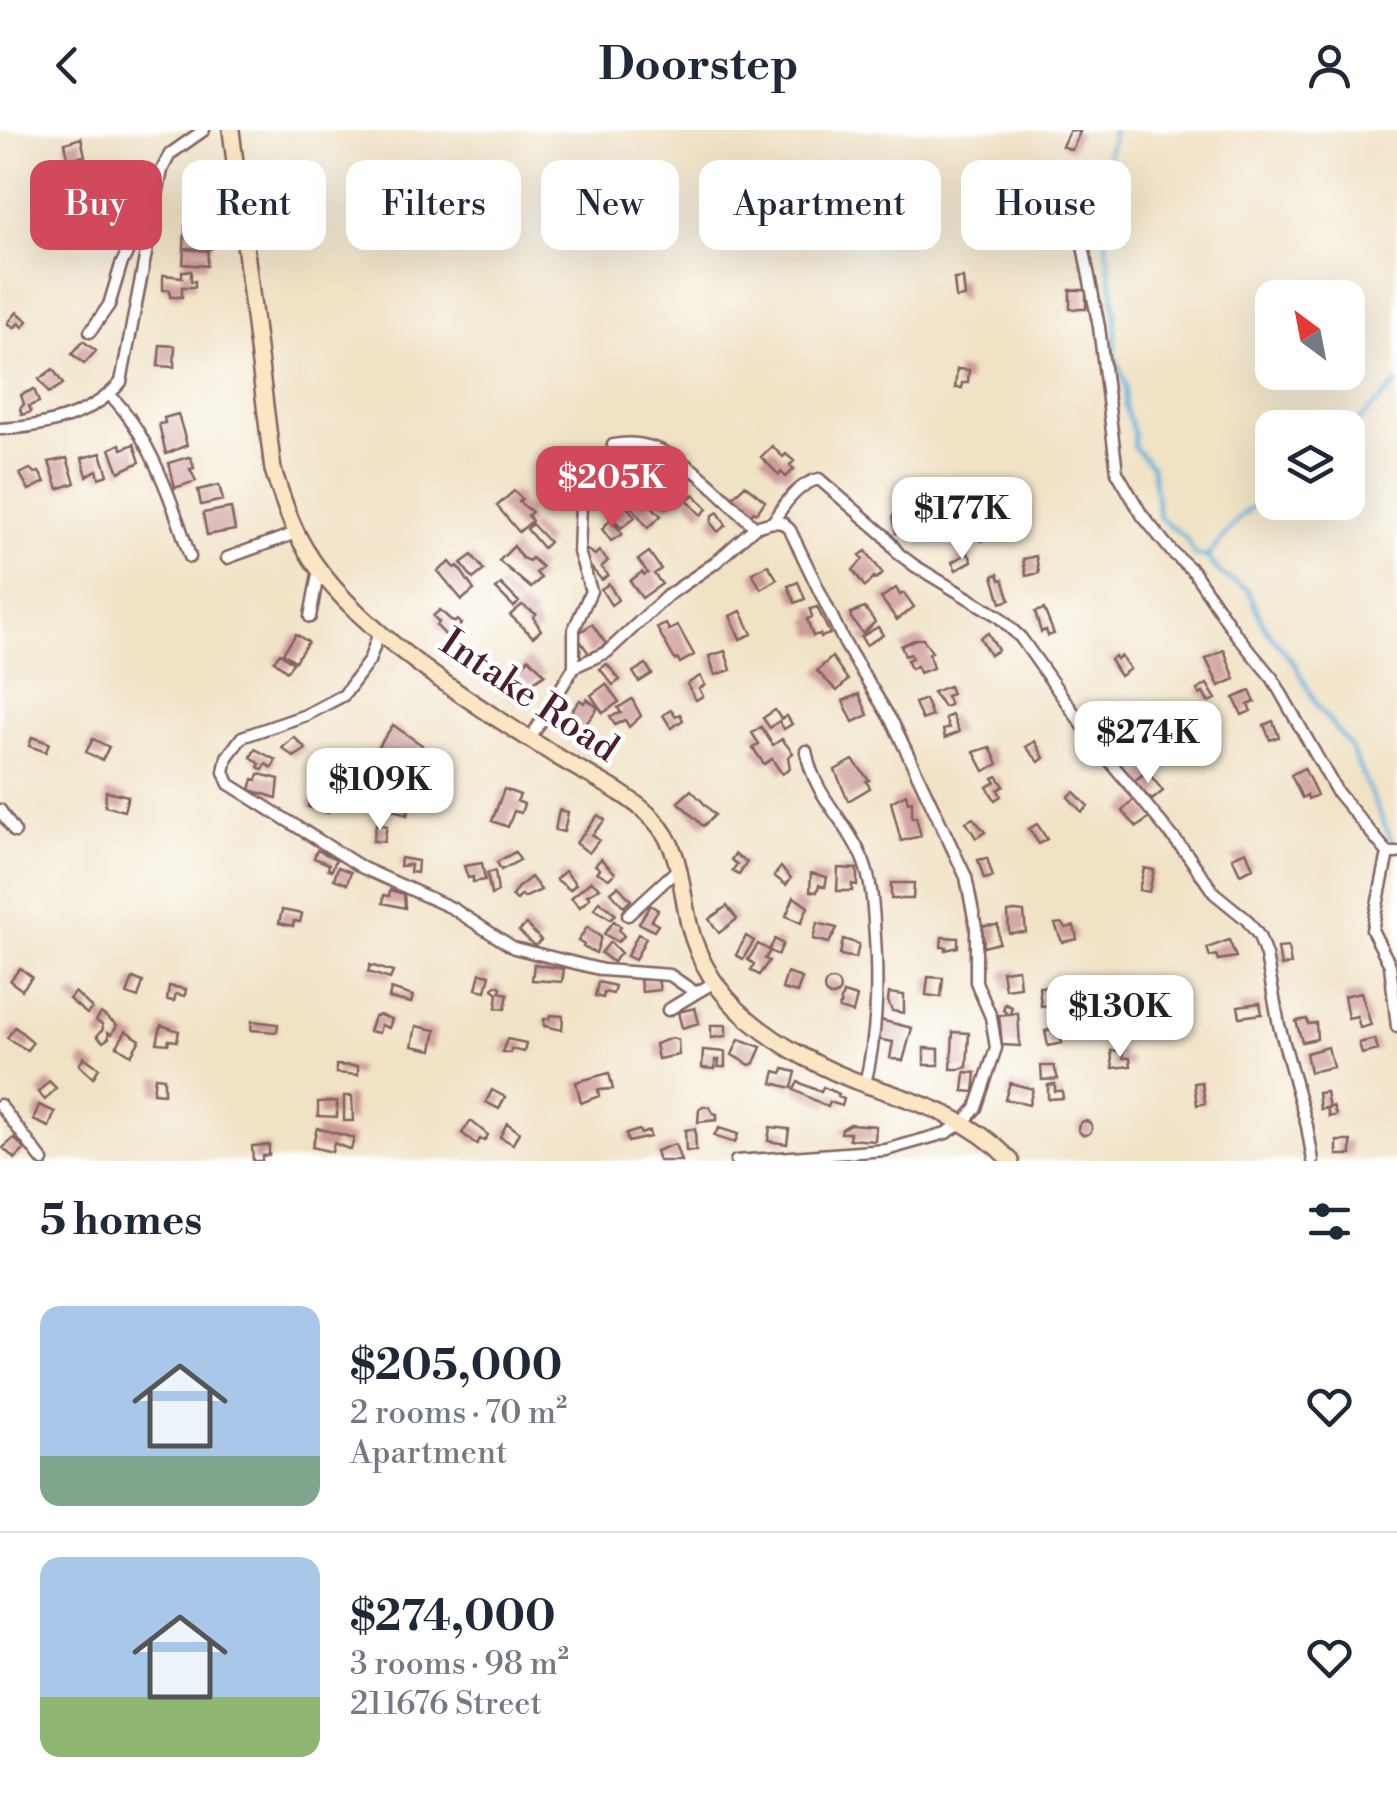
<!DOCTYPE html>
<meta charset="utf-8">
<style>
:root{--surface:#fff;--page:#f6f6f7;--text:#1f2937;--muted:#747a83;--line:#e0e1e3;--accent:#d1495b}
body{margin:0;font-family:"Libre Bodoni",serif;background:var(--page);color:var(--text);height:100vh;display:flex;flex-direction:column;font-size:38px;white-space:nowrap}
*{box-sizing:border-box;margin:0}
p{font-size:32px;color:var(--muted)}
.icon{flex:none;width:55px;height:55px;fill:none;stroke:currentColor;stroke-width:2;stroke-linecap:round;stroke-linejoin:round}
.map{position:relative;height:1031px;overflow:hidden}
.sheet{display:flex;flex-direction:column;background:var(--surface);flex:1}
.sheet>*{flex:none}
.guide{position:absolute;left:30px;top:30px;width:1338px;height:90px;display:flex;gap:20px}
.needle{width:65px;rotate:328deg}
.controls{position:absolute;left:1255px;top:150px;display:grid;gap:20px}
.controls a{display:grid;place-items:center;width:110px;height:110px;border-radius:20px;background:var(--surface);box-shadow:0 10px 40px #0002;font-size:50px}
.price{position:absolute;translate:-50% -85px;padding:0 22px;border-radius:20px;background:#fff;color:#222;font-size:32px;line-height:65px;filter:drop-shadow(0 2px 5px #0008)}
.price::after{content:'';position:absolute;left:50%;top:60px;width:30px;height:22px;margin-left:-15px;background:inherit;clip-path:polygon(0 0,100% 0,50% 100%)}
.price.on{background:var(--accent);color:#fff}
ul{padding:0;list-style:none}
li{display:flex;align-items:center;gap:30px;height:250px;padding:0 40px}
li+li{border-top:2px solid var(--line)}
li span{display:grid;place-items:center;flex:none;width:280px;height:200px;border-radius:20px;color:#555}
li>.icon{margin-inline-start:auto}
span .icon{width:120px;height:120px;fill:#fffc;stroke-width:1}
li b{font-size:42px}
h2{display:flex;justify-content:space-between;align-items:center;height:120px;padding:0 40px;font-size:42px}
.pill{padding:0 35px;border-radius:20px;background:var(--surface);box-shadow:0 10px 40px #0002;font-size:35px;line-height:90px}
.pill.on{background:var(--accent);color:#fff}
header{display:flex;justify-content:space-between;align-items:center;height:130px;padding:0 40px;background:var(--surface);font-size:45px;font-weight:700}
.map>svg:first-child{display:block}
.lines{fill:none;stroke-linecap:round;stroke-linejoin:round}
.stream{stroke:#63b0dc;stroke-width:4}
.building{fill:#cd9a99}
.street-casing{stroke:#846361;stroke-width:15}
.secondary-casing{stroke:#846361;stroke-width:20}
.street{stroke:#fff;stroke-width:10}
.secondary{stroke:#fbe6c4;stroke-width:15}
.labels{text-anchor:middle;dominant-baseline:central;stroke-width:9;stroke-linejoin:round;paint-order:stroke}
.street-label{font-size:38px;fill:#4a1f2b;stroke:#fff}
</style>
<header><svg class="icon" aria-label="back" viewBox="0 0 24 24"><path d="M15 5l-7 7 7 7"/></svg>Doorstep<svg class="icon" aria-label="person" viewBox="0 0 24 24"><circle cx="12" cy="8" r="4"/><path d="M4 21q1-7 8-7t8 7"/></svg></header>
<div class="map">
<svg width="1397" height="1031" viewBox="0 0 1397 1031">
<rect width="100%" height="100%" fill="#fff"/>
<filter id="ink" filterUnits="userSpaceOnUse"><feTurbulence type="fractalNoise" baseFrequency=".01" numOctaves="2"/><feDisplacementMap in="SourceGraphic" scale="20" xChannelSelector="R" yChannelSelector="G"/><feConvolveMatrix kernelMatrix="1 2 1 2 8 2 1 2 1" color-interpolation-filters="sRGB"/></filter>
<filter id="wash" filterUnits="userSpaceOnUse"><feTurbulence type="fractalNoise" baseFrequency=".0048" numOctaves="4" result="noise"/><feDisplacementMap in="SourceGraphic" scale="40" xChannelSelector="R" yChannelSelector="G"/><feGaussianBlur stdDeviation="2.25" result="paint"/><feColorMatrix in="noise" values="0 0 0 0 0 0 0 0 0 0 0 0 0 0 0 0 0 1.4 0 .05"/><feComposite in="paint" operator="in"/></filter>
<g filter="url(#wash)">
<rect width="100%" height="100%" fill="#f0e2c5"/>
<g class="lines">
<path class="stream" d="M1114,0L1099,60L1116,187L1115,225L1126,256L1125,276L1134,305V317L1152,337L1159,387L1185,407L1196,426L1207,427L1221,444L1248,460L1265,498L1295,534L1318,577L1350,617L1395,718
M1348,301L1397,254
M1207,427L1238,389L1272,359"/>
</g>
<g id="blocks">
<path class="building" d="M1070,0L1080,2L1072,20L1062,16Z
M81,8L85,26L68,29L65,13Z
M83,48L87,63L71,64L68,50Z
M185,96L213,98L211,119L184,118Z
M184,119L208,121L207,136L183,134Z
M182,141H191V151H195V157H182V167H170V160H163V145L182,147Z
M963,148L965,167L956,168L954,149Z
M1070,160H1086V179H1070Z
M17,182L28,191L23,197L19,193L14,198L8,193Z
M83,211L96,221L84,234L72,224Z
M160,215L175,216L174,237L158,236Z
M53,239L63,254L49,263L39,249Z
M957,239L969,240L968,253H962V258H955Z
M34,259L39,272L29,276L31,282L22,285L20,279L24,274L21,265Z
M178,284L187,315L166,324L159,294L165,293L164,288Z
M120,314L122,319L134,314L140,332L119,342L110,319Z
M772,316L783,327L786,324L794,331L790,335L794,339L786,347L781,342L779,345L761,327Z
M101,323L108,345L99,348L97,340L87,346L82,328Z
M188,327L191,328L194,338L190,339L196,351L175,358L169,333Z
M67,328L75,353L58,359L49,332Z
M621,338L634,355L621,365L606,345Z
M30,339L35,343L39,342L45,352L29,360L20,344Z
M665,350L679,368L666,378L650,358Z
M219,355L223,370L201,375L198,360Z
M745,355L765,371L757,383L754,381L748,387L730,369Z
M514,361L522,369L519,372L532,382L528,385L532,391L519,402L497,376Z
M694,364L707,379L701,385L687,370Z
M645,369L661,386L648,398L631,376Z
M622,370L635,387L621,398L608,381Z
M231,378L235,400L207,405L203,383Z
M718,382L726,395L718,402L711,393L712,386Z
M913,382L916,399L896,403L893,386Z
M989,383L1001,404L981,411L975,390Z
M611,389L622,404L611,411L602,399Z
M532,394L549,412L543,418L527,399Z
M964,399L969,415L960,418L954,402Z
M514,416L522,428L529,431L532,428L542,437L536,443L541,448L531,458L499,431Z
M587,420L595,425L599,421L608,431L601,437L608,445L602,450L580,425Z
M866,421L883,444L875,449L874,447L865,457L853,440L863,429L860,425Z
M649,422L661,439L654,444L662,454L642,468L630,451L642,442L644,445L648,443L638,430Z
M968,423L972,431L956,440L952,432Z
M472,425L484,440L473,449L461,433Z
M1036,426L1039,443L1026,446L1023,429Z
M450,432L455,438L458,436L474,460L462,470L438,441Z
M768,435L777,449L761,459L752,443Z
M998,444L1000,450L1003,449L1010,470L1001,473L993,446Z
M798,452L805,469L795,473L788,456Z
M501,454L519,472L514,477L496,459Z
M609,454L618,470L611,475L601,459Z
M896,458L900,465L904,463L914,477L897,490L881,468Z
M522,475L536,484L533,487L541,500L533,507L510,485Z
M817,477L830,504L821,507L820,504L813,506L807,489L812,487L810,479Z
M865,478L875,492L863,504L851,488V483Z
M1044,479L1054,504L1048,506L1046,500L1041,502L1035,482Z
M440,480L454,493L457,490L461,494L450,510L436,495L439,492L433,486Z
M741,481L752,504L740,509L730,486Z
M592,494L606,514L590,525L576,505Z
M666,494L669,500L678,496L694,525L680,533L678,529L675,530L657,498Z
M878,497L883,505L866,515L861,507Z
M988,503L998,520L990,525L980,508Z
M296,504L308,512L295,531L283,523Z
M916,509H923L932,522L929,523L933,538L920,543L917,536L911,539L907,530L912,528L910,524L905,526L901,516Z
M449,517L463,525L461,533L455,534L444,522Z
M1224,520L1235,549L1219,556L1206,529Z
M725,521L731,540L715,545L709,526Z
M280,523L293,533L287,541L274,531Z
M1115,526L1117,529L1121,526L1130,539L1120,546L1110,530Z
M832,527L848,550L837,561L817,541Z
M529,528L545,544L529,555L516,542Z
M607,534L620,550L613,555L600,539Z
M646,534L652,544L639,552L633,542Z
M700,546L705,555L699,559L703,566L696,570L687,554Z
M511,549L522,560L513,570L500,557Z
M606,554L619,572L603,583L591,565Z
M1207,554L1216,569L1208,572L1203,563L1200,565L1197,560Z
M949,556L952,564L946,566L950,575L944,577L933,562Z
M1250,561L1255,572L1248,575L1251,581L1242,585L1234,568Z
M859,564L868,585L853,592L843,571Z
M587,569L598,578L575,608L572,604L569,606L561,595L580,570L584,573Z
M632,569L641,586L629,597L625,590L615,595L610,586L621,583L618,578Z
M925,569L932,586L922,590L915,573Z
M671,580L675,586L680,584L683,590L671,598L663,585Z
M775,580L781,589L787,586L792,594L784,599L779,591L770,598L763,588Z
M952,585L959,602L945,608L943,600L949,598L945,588Z
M1273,591L1279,607L1270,610L1264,595Z
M393,595L422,615L405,640L376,620Z
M761,597L773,615L782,609L793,623L788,627L790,639L782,644L772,629L764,634L753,618L759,614L752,603Z
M32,607L49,613L46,622L29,616Z
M294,607L306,619L294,627L282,618Z
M93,609L109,617L102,630L86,622Z
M1035,611L1044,628L1039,632L1026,617Z
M990,617L998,634L984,641L974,622Z
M255,619L276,630L272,638L266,634L263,640L258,637L260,634L251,627Z
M853,630L869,650L866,651L870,658L848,671L835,640Z
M1304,638L1317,665L1308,669L1307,665L1302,668L1291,645Z
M1147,641L1163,661L1152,670L1133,652Z
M259,644L279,649L277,668L250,660L253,649L257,650Z
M351,644L371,652L364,671L343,663Z
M997,646L1004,656L998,660L1001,666L995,670L987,657L996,652L993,648Z
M504,659L520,665L517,671L524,674L521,683L514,681L508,697L492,691Z
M691,660L715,685L703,696L678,672Z
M106,661L128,666L124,681L105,676Z
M1074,662L1088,676L1082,682L1068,667Z
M397,664L405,667L402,674L409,677L407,685L392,679Z
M906,664L908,672L912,671V688L916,687L921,706L901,711L891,672Z
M325,667L332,669L328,683L308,677L310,669L323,673Z
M1135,668L1152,686L1137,697L1122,681Z
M559,680L568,682L564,702L555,700Z
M598,685L605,690L592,705L599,710L589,723L576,713Z
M973,688L985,702L976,708L966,692Z
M376,694L387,696L384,712L373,711Z
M1037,694L1047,709L1039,714L1029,699Z
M317,720L336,729L332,740L328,739L329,734L314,728Z
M1246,721L1253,738L1240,744L1232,727Z
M515,722L520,730L501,740L497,732Z
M735,724L747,732L739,745L732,741L737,734L731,730Z
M401,728L418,731L417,743L410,742L411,735L400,736Z
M987,728L993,747L984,749L978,730Z
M601,729L615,743L609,749L597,742L600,739L595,735Z
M482,733L485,750L473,752V747L468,748L464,736Z
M338,737L351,742L347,754L334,749Z
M781,737L791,748L786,755L774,746Z
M838,738L857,739V755L852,754V761H837Z
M1144,738L1154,740L1149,762L1139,760Z
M495,741L498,762L491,765L487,743Z
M565,741L576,754L570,760L556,749Z
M811,743L827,747L825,757L819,755L817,762L810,761Z
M531,747L541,760L524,768L522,765L517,770L512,766L517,758Z
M591,751L600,758L587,765L590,768L580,777L571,768Z
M891,753H914L913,769H891Z
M618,756L631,770L624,777L611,762Z
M390,760L404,764L405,778L383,773L384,765L389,766Z
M794,767L808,777L801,793L786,786Z
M599,771L615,784L611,789L594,779Z
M650,775L658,780L651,791L658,795L654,801L639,793Z
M727,776L737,789L719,803L709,789Z
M282,780L302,784L300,792L294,791L293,796L279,793Z
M1016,781L1024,782L1026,802L1009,803L1008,782Z
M614,791L621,797L619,800L624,806L618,812L604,804Z
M817,793L837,798L829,813L813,809Z
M1062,793L1066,798L1074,796L1077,809L1062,812L1055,794Z
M526,794L541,810L535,816L519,801Z
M998,795L999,813L984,817L982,796Z
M587,797L601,807L596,823L583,817L584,815L578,811Z
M638,804L646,808L635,830L627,826Z
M746,806L754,811L743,829L736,825Z
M942,807L958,808V817L946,820L947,817H941Z
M775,809L783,814L778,825L770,821L765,829L769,831L759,845L751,840L754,834L748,830L758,814L769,820Z
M843,809L859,814L856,828L840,825Z
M1229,810L1236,827L1218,830L1216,825L1210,827L1207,818Z
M610,812L621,823L613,832L601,823Z
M1288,817L1291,834L1281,836L1278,818Z
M534,834L564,839L562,852L532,850Z
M370,835L393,842L390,849L368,842Z
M20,838L32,847L22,860L10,851Z
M1018,839L1020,857L1005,859L1002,841Z
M480,843L490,845L486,861L476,859Z
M787,843L802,848L797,863L782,859Z
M928,847L943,848L941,867L926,865Z
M133,848L143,852L138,868L127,864Z
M658,848L660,860L642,862L640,850Z
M824 858a8 8 0 1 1 16 0a8 8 0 1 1-16 0Z
M598,852L615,856L613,864L604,862L603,868L595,866Z
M496,855L501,857L500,862L508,864L505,879L496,878L498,863L493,859Z
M1058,855L1059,860L1063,859L1061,874L1041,876L1039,857Z
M169,856L186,859L185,866L176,864L174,871L167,870Z
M391,859L413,866L411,873L389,868Z
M75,862L92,878L87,884L69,869Z
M1361,862L1371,895L1360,898L1357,886L1348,888L1344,866Z
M843,863L857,867L853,883L839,879Z
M889,863L904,865V883L892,881L888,871Z
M1260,873L1262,884L1240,887L1238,876Z
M1005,874L1012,877L1010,884L1018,883L1020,916L1002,915L999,885L1007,884L1003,880Z
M695,878L699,893L682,898L678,882Z
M101,883L117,895L112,904L108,902L109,908L103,912L97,906L103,899L102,894L96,891Z
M379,885L392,889L389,898L381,895L379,903L369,901L374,887Z
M550,885L563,886L562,900L544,896V889H549Z
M1307,889L1308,894L1316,893L1317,909L1302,912L1296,891Z
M880,890L912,898L903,931L890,928L893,912L876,909Z
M252,891L278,894L277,902L251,900Z
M161,895L179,901L177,911L169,910L168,914L157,913Z
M711,895H726V906L711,908Z
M416,896L436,900L432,920L412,916Z
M15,897L33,912L27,920L7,908Z
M1058,898L1062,913L1048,916L1045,901Z
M126,901L140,910L131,925L117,916Z
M953,902L969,903L967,937L960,939H951Z
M672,908L678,910L679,925L658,929L655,914Z
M507,909L526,913L524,922L511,919L510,923L502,922Z
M739,909L761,917L754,933L750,935L732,925Z
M1375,909L1378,920L1362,924L1359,913Z
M1328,917L1333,937L1310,942L1306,923Z
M924,918L939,919V935H924Z
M703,920L725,922V937H718L719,930H715V939L702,938Z
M1122,920L1123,928H1130L1131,936L1113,938L1111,921Z
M84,927L99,938L93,948L79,935Z
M336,935L358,936V945L336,943Z
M1041,936H1054L1058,949L1042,950Z
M784,939L796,942L792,958L772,953L775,941L782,943Z
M965,942L976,943L974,962L963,961Z
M609,943L613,959L598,960L599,966L581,973L576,952Z
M155,947L164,948V964L153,963Z
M49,951L56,958L45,970L38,962Z
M798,952L821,962L823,957L839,964L838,967L844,969L842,976L830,972L828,977L794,960Z
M1202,952L1205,973L1197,975L1194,953Z
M1010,953L1033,959L1029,975L1005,969Z
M1055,954V961H1062L1063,968L1048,969V955Z
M492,960L505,967L499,979L486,972Z
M1326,962L1329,978L1333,976L1336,985L1329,987L1327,978L1320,979L1318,963Z
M344,966H352L353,991H344Z
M337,971V987L318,986V972Z
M39,975L55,982L49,997L33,990Z
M703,976L709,977L713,983L717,984V990L698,992L699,979Z
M1078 998a7 7 0 1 1 14 0a7 7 0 1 1-14 0Z
M471,991L488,1005L484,1011L480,1009L477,1014L473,1012L462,1003Z
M507,993L519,1002L513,1014L500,1007Z
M850,994L876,996L875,1011L849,1009L850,1003H841L842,999Z
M770,997L789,999L787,1014L768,1011Z
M317,998L354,1008L351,1020L334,1013L332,1022L312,1017Z
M719,998L738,1004L735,1013L716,1007L714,1005Z
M695,999L696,1021H686L685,1000Z
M639,1000L641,1004L649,1001L650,1007L628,1012L626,1004Z
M14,1008L25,1019L15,1029L3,1018Z
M1337,1011H1351V1025H1337Z
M675,1014L681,1031H659L656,1021Z
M269,1015V1025L262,1026V1031H253L252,1016Z"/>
</g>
</g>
<g filter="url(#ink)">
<use href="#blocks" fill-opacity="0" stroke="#846361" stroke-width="2.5"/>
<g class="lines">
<g class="street-casing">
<path id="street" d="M1070,50L1099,197L1117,342L1142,385L1172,422L1193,441L1235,503L1273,549L1337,662L1388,723H1397
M88,85L94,96L109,100H138
M90,202L109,175L121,135L138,100L150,102
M110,265C149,303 174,376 190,427
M0,299C44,297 91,287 121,252L162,40L170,24L204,0
M613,315C671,303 717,363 755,397
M227,428L296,403
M310,487L319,439
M379,503L369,531L344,565L306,585L242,607L227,627L224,642L229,654L363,738L452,778L514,818L603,840L670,845L696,863L715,852
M574,537L607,522L667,466L715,433L755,397L773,392C783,375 799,353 819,349L884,405L899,424L915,436L998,486L1021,508L1098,617L1187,724L1214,763L1246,789L1259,806L1266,826L1279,895L1307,996L1313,1031
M530,609L574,537V499L591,461L579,422L582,351
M806,621C815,669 846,688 863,730C873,755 873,781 875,807C878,858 877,904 865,954
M0,680L15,702
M1388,723L1372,800L1390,835L1397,897
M628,785L679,738
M668,880L696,863
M0,975L43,1031
M736,1031L886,1020L946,1003L964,992L976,978L996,918L991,887L976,852V798L966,747L894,595L845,514L790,400L783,393L773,392"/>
</g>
<g class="secondary-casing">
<path id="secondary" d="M231,0L273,340C282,367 290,393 304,417C352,500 477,576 558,627C589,646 628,663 653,689C682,719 680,756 689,794C698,831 719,864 748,889C781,917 826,941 867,955C921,973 970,988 1011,1031"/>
</g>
<use href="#street" class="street"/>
<use href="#secondary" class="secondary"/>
</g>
</g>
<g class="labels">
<g class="street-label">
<text transform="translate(529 566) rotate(34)">Intake Road</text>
</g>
</g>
</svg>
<div class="controls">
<a><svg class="needle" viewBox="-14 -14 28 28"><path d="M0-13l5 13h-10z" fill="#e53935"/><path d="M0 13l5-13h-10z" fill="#747a83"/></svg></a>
<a><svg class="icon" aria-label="layers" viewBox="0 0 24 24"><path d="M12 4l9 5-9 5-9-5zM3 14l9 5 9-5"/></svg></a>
</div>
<b class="price on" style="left:612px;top:401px">$205K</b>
<b class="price" style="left:962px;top:432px">$177K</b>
<b class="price" style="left:1148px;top:656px">$274K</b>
<b class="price" style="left:380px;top:703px">$109K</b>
<b class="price" style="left:1120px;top:930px">$130K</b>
<div class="guide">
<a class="pill on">Buy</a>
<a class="pill">Rent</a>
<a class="pill">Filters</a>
<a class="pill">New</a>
<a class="pill">Apartment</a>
<a class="pill">House</a>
</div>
</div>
<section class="sheet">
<h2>5 homes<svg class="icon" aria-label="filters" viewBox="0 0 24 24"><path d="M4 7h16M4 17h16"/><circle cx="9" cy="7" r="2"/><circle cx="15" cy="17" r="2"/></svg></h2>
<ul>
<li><span style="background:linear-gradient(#a9c7e8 75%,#7fa58c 0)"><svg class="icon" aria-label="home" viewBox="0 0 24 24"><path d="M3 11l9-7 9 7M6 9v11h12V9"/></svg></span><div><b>$205,000</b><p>2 rooms · 70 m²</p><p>Apartment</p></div><svg class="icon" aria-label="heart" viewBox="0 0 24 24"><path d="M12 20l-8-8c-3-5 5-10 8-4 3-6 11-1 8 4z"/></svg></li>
<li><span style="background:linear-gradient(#a9c7e8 70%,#8fb573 0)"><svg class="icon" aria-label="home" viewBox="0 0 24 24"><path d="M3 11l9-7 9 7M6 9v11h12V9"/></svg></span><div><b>$274,000</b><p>3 rooms · 98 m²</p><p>211676 Street</p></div><svg class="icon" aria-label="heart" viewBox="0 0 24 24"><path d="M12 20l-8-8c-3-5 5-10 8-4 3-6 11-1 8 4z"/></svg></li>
</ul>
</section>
